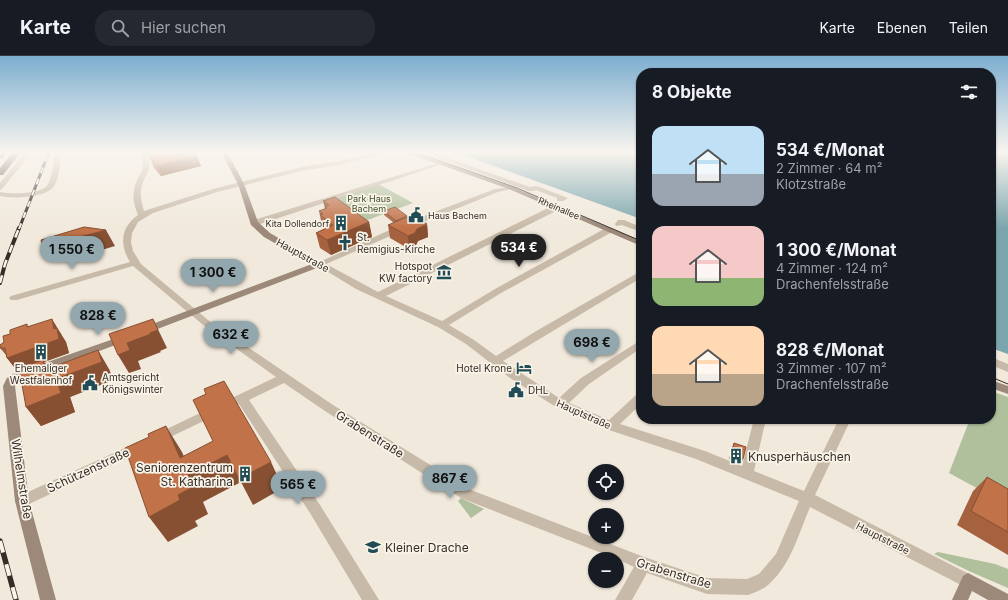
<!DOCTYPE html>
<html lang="de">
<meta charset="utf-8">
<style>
:root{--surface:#171b24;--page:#242831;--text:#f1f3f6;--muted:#9ea1a6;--line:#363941;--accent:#92a8ae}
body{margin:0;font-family:Inter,sans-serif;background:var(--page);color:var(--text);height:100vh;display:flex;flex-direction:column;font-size:15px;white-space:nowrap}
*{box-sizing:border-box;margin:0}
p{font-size:13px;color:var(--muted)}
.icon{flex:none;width:22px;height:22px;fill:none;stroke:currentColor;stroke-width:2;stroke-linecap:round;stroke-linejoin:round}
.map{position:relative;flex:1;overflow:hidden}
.details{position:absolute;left:636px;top:12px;width:360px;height:356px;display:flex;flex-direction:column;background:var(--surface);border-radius:16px;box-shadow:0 1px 3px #0004}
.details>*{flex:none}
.controls{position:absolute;left:588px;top:408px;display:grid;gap:8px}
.controls a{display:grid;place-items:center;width:36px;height:36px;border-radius:50%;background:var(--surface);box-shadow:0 1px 3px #0004;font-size:20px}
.price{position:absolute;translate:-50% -34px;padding:0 9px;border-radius:14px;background:var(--accent);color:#111;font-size:13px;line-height:26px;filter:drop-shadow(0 1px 2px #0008)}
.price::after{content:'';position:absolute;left:50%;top:24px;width:12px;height:9px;margin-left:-6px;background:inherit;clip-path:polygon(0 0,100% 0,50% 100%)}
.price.on{background:#222;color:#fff}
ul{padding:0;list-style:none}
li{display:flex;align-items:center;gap:12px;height:100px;padding:0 16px}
li span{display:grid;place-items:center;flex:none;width:112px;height:80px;border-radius:12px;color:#555}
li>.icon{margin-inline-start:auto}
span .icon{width:48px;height:48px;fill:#fffc;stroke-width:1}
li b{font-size:17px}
h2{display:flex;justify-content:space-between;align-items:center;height:48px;padding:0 16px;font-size:17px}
header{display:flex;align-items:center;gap:24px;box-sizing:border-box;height:56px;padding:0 20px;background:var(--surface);border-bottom:1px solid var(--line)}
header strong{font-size:19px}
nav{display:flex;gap:22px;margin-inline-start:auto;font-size:14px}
.search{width:280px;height:36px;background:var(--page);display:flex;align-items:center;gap:10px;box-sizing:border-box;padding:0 14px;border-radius:16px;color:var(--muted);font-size:15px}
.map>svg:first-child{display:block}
.green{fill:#b0bf9c}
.water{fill:#7ca6ad}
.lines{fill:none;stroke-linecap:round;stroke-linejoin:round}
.street{fill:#c8baa8;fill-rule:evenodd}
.secondary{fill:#9c8979;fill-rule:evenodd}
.highway{fill:#56493f;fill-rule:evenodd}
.tram{stroke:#352d28;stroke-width:1}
.rail-far2-casing{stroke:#352d28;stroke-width:3}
.rail-far1-casing{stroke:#352d28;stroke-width:4}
.rail-casing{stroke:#352d28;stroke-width:5.5}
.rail-far2{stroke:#f9f3e8;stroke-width:2;stroke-dasharray:6;stroke-linecap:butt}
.rail-far1{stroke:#f9f3e8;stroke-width:2.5;stroke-dasharray:8;stroke-linecap:butt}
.rail{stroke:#f9f3e8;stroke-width:4;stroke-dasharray:12;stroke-linecap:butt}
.wall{fill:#a6623f}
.shaded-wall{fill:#875033}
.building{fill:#c17249;stroke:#875033}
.labels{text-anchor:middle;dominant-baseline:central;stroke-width:3.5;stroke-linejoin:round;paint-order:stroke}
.far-park-label{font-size:9px;fill:#41532d;stroke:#f9f3e8}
.far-street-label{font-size:9px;fill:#352d28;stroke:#f9f3e8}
.far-poi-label{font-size:9px;fill:#352d28;stroke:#f9f3e8;text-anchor:start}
.poi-label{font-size:10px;fill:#352d28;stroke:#f9f3e8;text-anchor:start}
.street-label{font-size:10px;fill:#352d28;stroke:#f9f3e8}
.near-street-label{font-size:12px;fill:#352d28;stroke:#f9f3e8}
.near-poi-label{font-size:12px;fill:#352d28;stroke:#f9f3e8;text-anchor:start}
</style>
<header>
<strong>Karte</strong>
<div class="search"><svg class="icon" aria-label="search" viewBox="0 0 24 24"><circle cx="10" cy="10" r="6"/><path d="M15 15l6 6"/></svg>Hier suchen</div>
<nav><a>Karte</a><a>Ebenen</a><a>Teilen</a></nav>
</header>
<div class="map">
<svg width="1008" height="544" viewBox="0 0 1008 544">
<rect width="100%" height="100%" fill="#f1e9dc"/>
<path class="green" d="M378,128L413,147L365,165L335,143Z
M991,335L1008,341V449L949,417L970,363H991Z
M461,442L484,453L471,462L458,445Z
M938,496L995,508L1008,513V532L971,516L934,498Z"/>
<path class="water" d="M455,96H641V163Z
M991,96H1008V298L991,292Z"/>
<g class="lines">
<path class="street" d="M25,96H32L2,133L0,134V127Z
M55,96H61C60,106 60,122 54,130C47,142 12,143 0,140V136C10,138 43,139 48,128C53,119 53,106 55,96Z
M140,96H146C155,117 144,116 141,133C140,141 142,148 144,155L213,133L306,110L339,105L378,96H390L339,109L306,114L217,136L153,157L138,166L132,177L131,186L133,195L141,208L208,264L333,349L471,434L644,501L707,522L747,523L759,518L776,498L799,445L696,403L606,373L556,351L510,322L466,288L438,271L356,233L315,208L405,167L495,133L513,131V133L498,136L411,171L326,208L378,236L554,149H560V153L386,240L442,265L495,233L606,172H612V176L501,237L449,269L474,284L496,300L538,274L641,215V222L503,305L559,342L581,322L641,284V292L589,328L569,347L609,364L637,338L641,337V348L620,368L705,395L742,410L754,363H766L754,415L804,435L839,363H851L815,439L973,520L976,525L973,530L968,533L963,530L810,451C799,477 791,508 770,527C765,533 755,536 748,539L707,538L647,517L632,544H615L634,511L617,503L461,442L325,355L284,327L249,344L320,449L379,544H362L310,457L239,348L162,385L158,387L154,385L152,382L154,379L276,321L202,268L133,210L17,244H11L9,242L11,240L130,206C119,188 121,171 138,159C135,151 132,143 134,135C136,117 148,118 140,96Z
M421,96H431L530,131L537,130L568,142L563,145H557V142L536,134L533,135H529Z
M438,107L443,108L257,169H254L250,167L251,165Z
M618,164H624L641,171V176L622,169L616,170L615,168Z
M991,301L1008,308V316L991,309Z
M138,386L142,387L144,391L142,395L27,449L22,451L17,449L15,445L17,441Z"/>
<path class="secondary" d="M221,96H227L244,128L258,166L270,177L323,208L322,210L147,277H139L138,275L139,273L312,208L264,181L251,169L238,128Z
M404,96H414L513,131L641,185V190L509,133Z
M125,279L130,282L129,284L21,324L15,330L29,445L56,544H40L15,445L3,330L7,322L13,318Z
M991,324L1008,330V338L991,332Z
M968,517L1008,538V544H988L972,535L968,544H952L963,520Z"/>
<path class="highway" d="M0,96H7L3,102H0Z
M13,96H21L3,119H0V112Z"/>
<path class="tram" d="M415,96L517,132L641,185
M991,321L1008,328"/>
<g class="rail-far2-casing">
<path id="rail-far2" d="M19,173L49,96"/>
</g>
<g class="rail-far1-casing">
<path id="rail-far1" d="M0,227L5,208L19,172"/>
</g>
<g class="rail-casing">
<path id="rail" d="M0,485L16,544"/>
</g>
<use href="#rail-far2" class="rail-far2"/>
<use href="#rail-far1" class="rail-far1"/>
<use href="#rail" class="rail"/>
</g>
<path class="wall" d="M148,96H200L195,98L201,110L161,120L154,112Z
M323,145L369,166L372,181L331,199L320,192L316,177L323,174L319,155L325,153Z
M384,155L407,161L427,168L428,181L418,185L416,189L409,193L390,182L388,169L394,167L384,159Z
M27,268L28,271L61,277V279L66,286L69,297L44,306L49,312L109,313L113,324L70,341L75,356L41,370L26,351L20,315L18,316L7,302L6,299L0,292L10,278Z
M734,387L743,403L741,408L729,403L732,392Z
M987,421L1008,441V499L957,469L973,435Z"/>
<path class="shaded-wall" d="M197,100L201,110L161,120L156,110Z
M369,166L372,181L331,199L327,184Z
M427,168L428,181L418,185L416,189L409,193L408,180L417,173Z
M106,174L115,190L75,202L52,205L42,188Z
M52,263L66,286L69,297L44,306L56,322L98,294L109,313L113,324L70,341L75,356L41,370L26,351L45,314L43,306L18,316L7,302Z
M153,263L167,292L160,295L161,296L138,305L141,313L129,317L118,299L127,287L150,277Z
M166,370L182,396L191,417L227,399L271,406L283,432L253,449L241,426L203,446L208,458L195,465L198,470L168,486L149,461L180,402Z"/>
<path class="building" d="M148,96H194L197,100L156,110L150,102Z
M335,141L369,166L327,184L316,177L333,169L320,159L323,158L319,155L327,152L325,151L329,149L323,145Z
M395,151L407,160L396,165L384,155Z
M412,159L427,168L417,173L415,177L408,180L388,169Z
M84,171L106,174L65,185L42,188L41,184Z
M52,263L54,273L57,272L59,283L7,302L5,292H0V289L4,286L3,280L10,278V274L27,268V271Z
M153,263L158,274L150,277L151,278L127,287L130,294L118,299L109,278Z
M98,294L102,306L56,323L61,337L26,351L19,312L43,304L45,314Z
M224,325L271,406L239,423L227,399L186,420L191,432L178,439L180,444L149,461L125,392L149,381L148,378L166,370L180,402L213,385L193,344L206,338L204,333Z
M734,387L746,391L743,403L731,398Z
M987,421L1008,433V476L971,455Z"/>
<linearGradient id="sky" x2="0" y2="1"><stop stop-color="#7daed0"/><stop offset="0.56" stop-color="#f9f5ef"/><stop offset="1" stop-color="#f9f5ef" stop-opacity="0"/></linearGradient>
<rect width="1008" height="172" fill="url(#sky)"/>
<defs>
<g id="civic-bare" transform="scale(1.2)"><path d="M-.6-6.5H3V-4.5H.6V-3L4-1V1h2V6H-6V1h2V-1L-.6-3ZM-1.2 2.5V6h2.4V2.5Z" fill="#1f4c55" stroke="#f9f3e8" stroke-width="2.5" paint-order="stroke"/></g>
<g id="building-bare" transform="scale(1.2)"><path d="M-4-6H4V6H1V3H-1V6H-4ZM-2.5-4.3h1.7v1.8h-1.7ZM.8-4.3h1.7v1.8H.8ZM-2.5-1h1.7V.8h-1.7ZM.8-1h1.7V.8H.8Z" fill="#1f4c55" stroke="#f9f3e8" stroke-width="2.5" paint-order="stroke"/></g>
<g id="church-bare" transform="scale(1.2)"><path d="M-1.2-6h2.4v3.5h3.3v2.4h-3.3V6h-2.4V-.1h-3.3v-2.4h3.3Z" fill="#1f4c55" stroke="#f9f3e8" stroke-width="2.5" paint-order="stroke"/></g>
<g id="museum-bare" transform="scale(1.2)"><path d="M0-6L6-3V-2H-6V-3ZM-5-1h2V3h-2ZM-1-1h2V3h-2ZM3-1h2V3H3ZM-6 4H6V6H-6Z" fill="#1f4c55" stroke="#f9f3e8" stroke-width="2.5" paint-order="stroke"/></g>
<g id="hotel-bare" transform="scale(1.2)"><path d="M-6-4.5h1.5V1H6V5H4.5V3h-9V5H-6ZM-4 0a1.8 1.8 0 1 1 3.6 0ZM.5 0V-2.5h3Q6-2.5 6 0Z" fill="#1f4c55" stroke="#f9f3e8" stroke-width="2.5" paint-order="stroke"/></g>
<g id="school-bare" transform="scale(1.2)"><path d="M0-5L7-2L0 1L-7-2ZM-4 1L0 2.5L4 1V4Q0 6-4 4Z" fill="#1f4c55" stroke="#f9f3e8" stroke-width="2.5" paint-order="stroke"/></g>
</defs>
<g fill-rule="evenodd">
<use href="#civic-bare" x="416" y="159"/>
<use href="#building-bare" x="341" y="167"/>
<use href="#church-bare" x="345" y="187"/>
<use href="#museum-bare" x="444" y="216"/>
<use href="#building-bare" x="41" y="296"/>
<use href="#hotel-bare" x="524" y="312"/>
<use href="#civic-bare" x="90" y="327"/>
<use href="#civic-bare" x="516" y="334"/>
<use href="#building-bare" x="736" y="400"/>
<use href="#building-bare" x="245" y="418"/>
<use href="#school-bare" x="373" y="491"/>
</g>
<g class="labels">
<g class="far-park-label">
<text x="369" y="142">Park Haus<tspan x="369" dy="10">Bachem</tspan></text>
</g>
<g class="far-street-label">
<text transform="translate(559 152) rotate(23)">Rheinallee</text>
</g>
<g class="far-poi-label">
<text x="428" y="159">Haus Bachem</text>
<text x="329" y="167" text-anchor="end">Kita Dollendorf</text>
</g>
<g class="poi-label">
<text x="357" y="181">St.<tspan x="357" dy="12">Remigius-Kirche</tspan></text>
<text x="432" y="210" text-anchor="end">Hotspot<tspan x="432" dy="12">KW factory</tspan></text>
<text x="41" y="312" text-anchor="middle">Ehemaliger<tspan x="41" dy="12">Westfalenhof</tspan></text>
<text x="512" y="312" text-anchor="end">Hotel Krone</text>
<text x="102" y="321">Amtsgericht<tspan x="102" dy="12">Königswinter</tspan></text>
<text x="528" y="334">DHL</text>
</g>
<g class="street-label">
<text transform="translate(303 199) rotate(29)">Hauptstraße</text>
<text transform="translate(584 358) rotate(24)">Hauptstraße</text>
<text transform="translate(883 482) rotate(27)">Hauptstraße</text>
</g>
<g class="near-street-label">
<text transform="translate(370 378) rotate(32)">Grabenstraße</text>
<text transform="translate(88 414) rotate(-25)">Schützenstraße</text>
<text transform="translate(22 423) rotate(81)">Wilhelmstraße</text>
<text transform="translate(674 517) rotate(17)">Grabenstraße</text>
</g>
<g class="near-poi-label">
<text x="748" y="400">Knusperhäuschen</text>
<text x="233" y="411" text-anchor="end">Seniorenzentrum<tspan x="233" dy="14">St. Katharina</tspan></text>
<text x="385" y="491">Kleiner Drache</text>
</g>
</g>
</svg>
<div class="controls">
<a><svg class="icon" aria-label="locate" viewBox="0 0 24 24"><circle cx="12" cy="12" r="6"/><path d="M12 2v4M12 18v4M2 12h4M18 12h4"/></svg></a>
<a>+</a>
<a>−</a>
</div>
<b class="price on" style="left:519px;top:212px">534 €</b>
<b class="price" style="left:72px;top:214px">1 550 €</b>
<b class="price" style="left:213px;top:237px">1 300 €</b>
<b class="price" style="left:98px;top:280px">828 €</b>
<b class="price" style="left:231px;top:299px">632 €</b>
<b class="price" style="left:592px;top:307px">698 €</b>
<b class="price" style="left:450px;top:443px">867 €</b>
<b class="price" style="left:298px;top:449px">565 €</b>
<section class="details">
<h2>8 Objekte<svg class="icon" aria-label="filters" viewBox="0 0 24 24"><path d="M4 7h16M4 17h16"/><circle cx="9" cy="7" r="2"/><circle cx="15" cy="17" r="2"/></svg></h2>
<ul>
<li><span style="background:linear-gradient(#bfe0f5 60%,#9aa5b1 0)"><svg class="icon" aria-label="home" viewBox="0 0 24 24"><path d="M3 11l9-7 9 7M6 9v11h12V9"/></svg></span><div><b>534 €/Monat</b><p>2 Zimmer · 64 m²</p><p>Klotzstraße</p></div></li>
<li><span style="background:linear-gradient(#f6c9c9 65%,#8fb573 0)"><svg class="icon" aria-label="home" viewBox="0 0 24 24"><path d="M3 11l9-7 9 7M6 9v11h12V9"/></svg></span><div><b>1 300 €/Monat</b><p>4 Zimmer · 124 m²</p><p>Drachenfelsstraße</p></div></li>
<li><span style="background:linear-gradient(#ffd9b3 60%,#b9a48a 0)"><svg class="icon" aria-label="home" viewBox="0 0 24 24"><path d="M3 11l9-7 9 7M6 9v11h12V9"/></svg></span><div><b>828 €/Monat</b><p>3 Zimmer · 107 m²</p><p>Drachenfelsstraße</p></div></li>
</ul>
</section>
</div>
